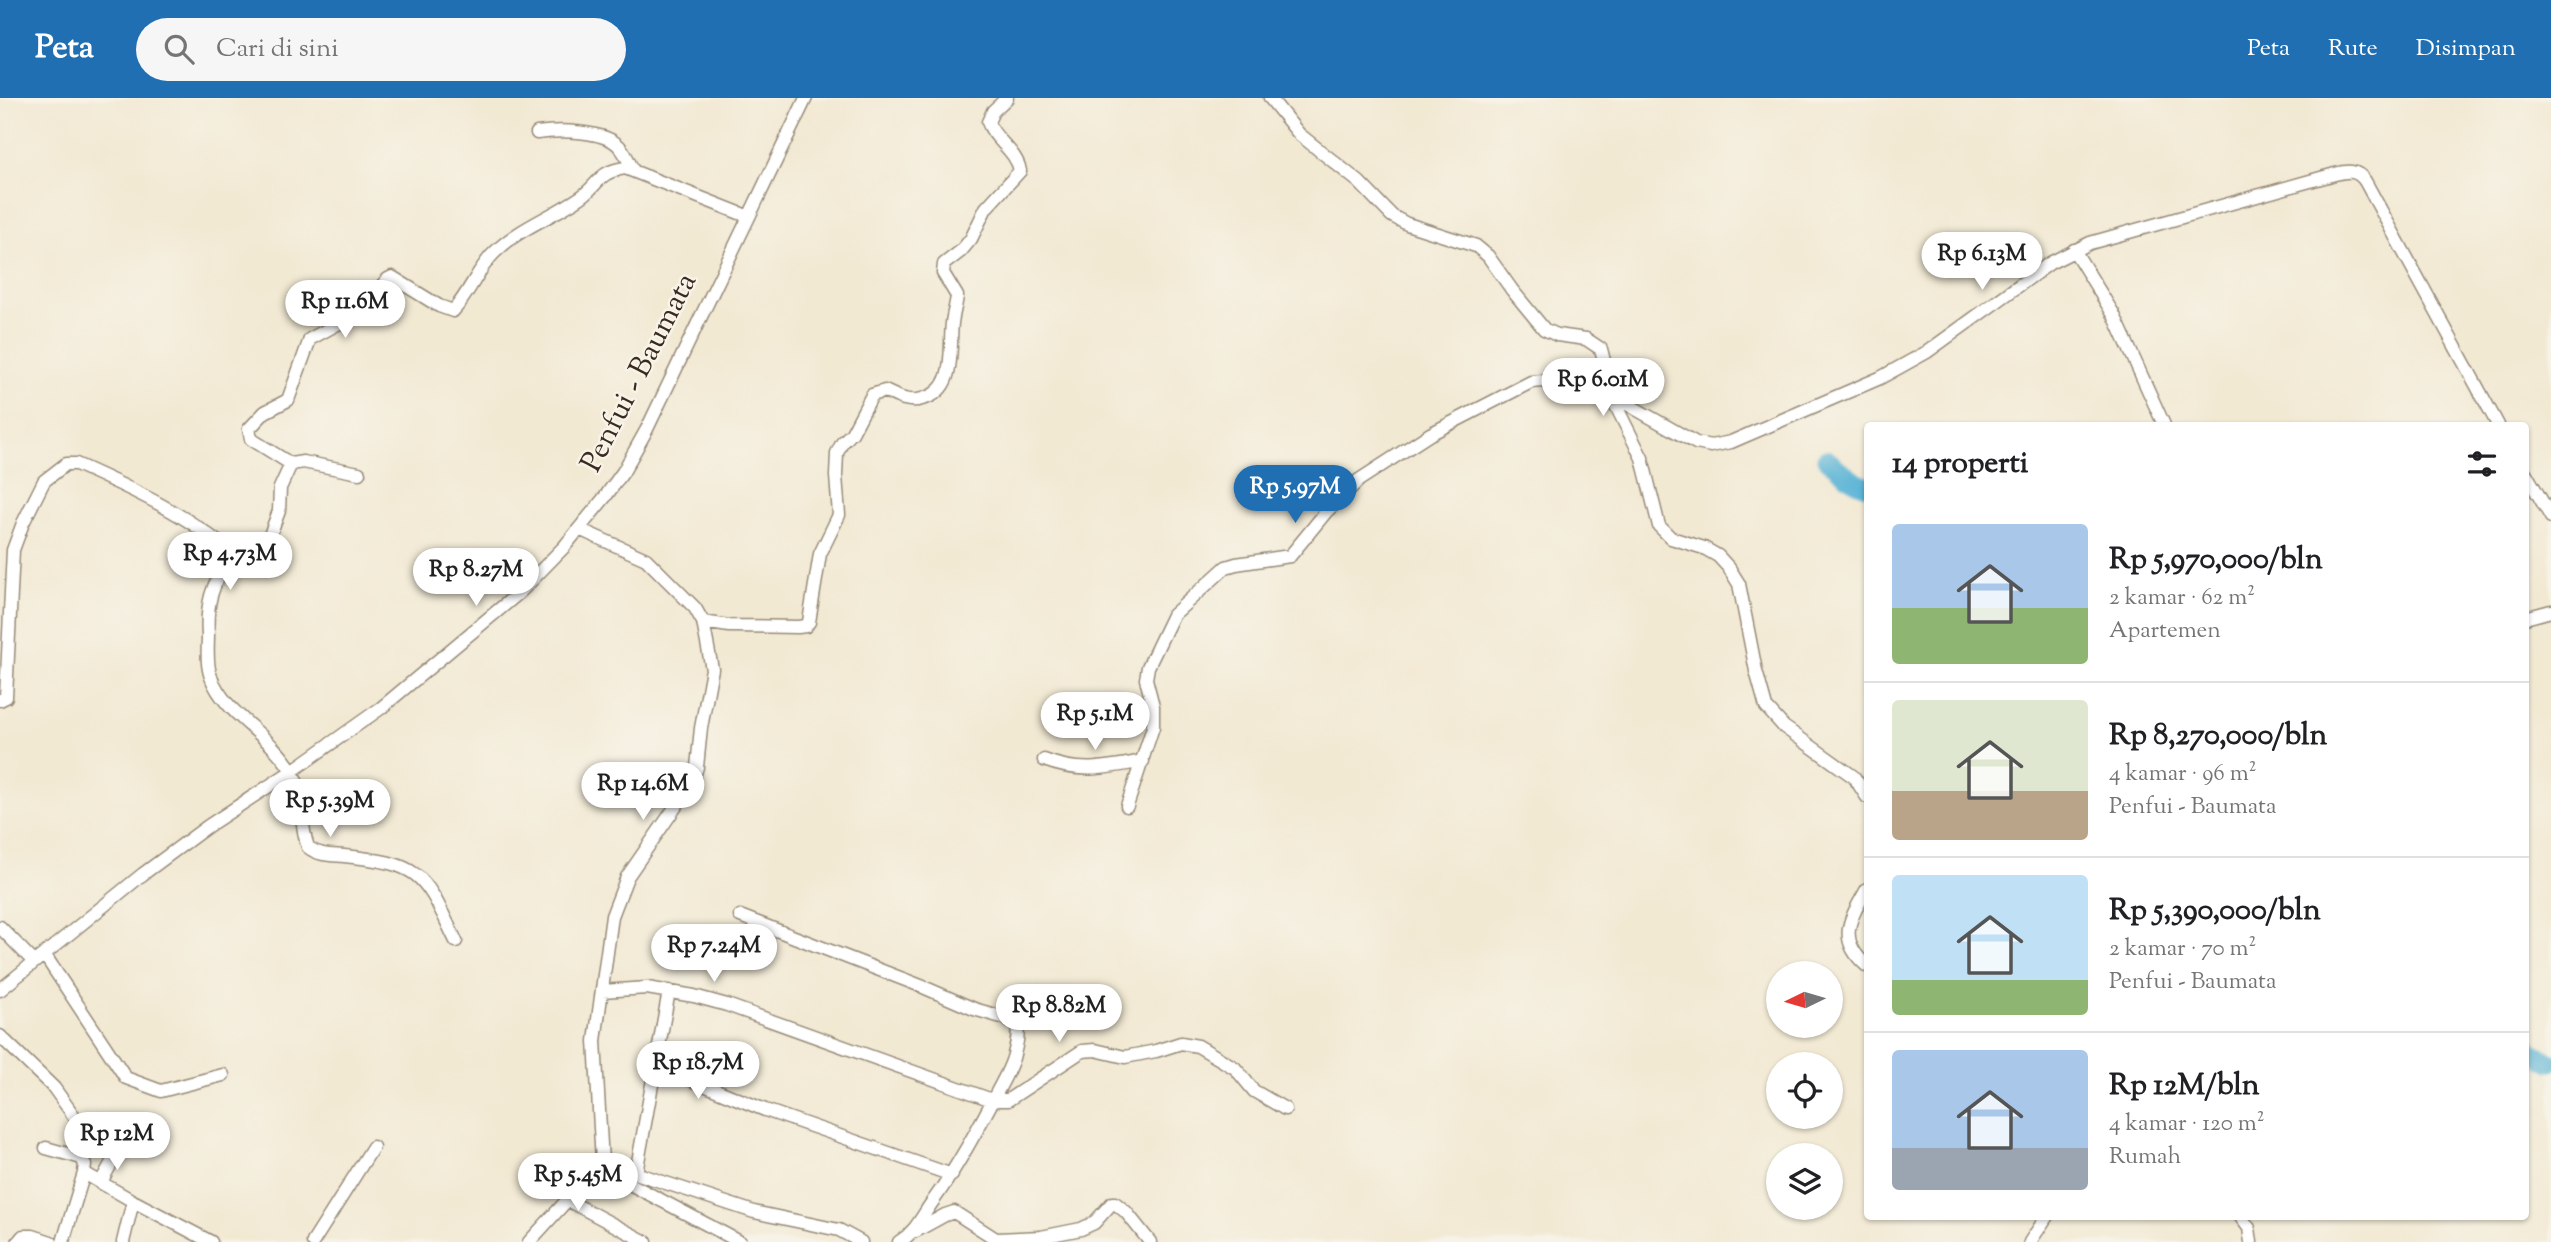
<!DOCTYPE html>
<html lang="id">
<meta charset="utf-8">
<style>
:root{--surface:#fff;--page:#f6f6f6;--text:#202124;--muted:#757577;--line:#e0e0e0;--accent:#1f6fb2}
body{margin:0;font-family:"Sorts Mill Goudy",serif;background:var(--page);color:var(--text);height:100vh;display:flex;flex-direction:column;font-size:26px;white-space:nowrap}
*{box-sizing:border-box;margin:0}
p{font-size:23px;color:var(--muted)}
.icon{flex:none;width:38px;height:38px;fill:none;stroke:currentColor;stroke-width:2;stroke-linecap:round;stroke-linejoin:round}
.map{position:relative;flex:1;overflow:hidden}
.drawer{position:absolute;left:1864px;top:324px;width:665px;height:798px;display:flex;flex-direction:column;background:var(--surface);border-radius:7px;box-shadow:0 2px 5px #0004}
.drawer>*{flex:none}
.needle{width:46px;rotate:265deg}
.tools{position:absolute;left:1766px;top:863px;display:grid;gap:14px}
.tools a{display:grid;place-items:center;width:77px;height:77px;border-radius:50%;background:var(--surface);box-shadow:0 2px 5px #0004;font-size:35px}
.price{position:absolute;translate:-50% -60px;padding:0 16px;border-radius:24px;background:#fff;color:#222;font-size:23px;line-height:46px;filter:drop-shadow(0 2px 4px #0008)}
.price::after{content:'';position:absolute;left:50%;top:42px;width:21px;height:16px;margin-left:-10px;background:inherit;clip-path:polygon(0 0,100% 0,50% 100%)}
.price.on{background:var(--accent);color:#fff}
ul{padding:0;list-style:none}
li{display:flex;align-items:center;gap:21px;height:175px;padding:0 28px}
li+li{border-top:2px solid var(--line)}
li span{display:grid;place-items:center;flex:none;width:196px;height:140px;border-radius:7px;color:#555}
li>.icon{margin-inline-start:auto}
span .icon{width:84px;height:84px;fill:#fffc;stroke-width:1}
li b{font-size:30px}
h2{display:flex;justify-content:space-between;align-items:center;height:84px;padding:0 28px;font-size:30px}
header{display:flex;align-items:center;gap:42px;box-sizing:border-box;height:98px;padding:0 35px;background:var(--accent);color:#fff}
header strong{font-size:33px}
nav{display:flex;gap:38px;margin-inline-start:auto;font-size:24px}
.search{width:490px;height:63px;background:var(--page);display:flex;align-items:center;gap:18px;box-sizing:border-box;padding:0 24px;border-radius:38px;color:var(--muted);font-size:26px}
.map>svg:first-child{display:block}
.lines{fill:none;stroke-linecap:round;stroke-linejoin:round}
.river{stroke:#59b3d6;stroke-width:19}
.minor-casing{stroke:#968a78;stroke-width:15}
.minor{stroke:#fff;stroke-width:12}
.labels{text-anchor:middle;dominant-baseline:central;stroke-width:5;stroke-linejoin:round;paint-order:stroke}
.street-label{font-size:30px;fill:#3b2a1e;stroke:#f7f3e8}
</style>
<header>
<strong>Peta</strong>
<div class="search"><svg class="icon" aria-label="search" viewBox="0 0 24 24"><circle cx="10" cy="10" r="6"/><path d="M15 15l6 6"/></svg>Cari di sini</div>
<nav><a>Peta</a><a>Rute</a><a>Disimpan</a></nav>
</header>
<div class="map">
<svg width="2551" height="1144" viewBox="0 0 2551 1144">
<rect width="100%" height="100%" fill="#f7f3e8"/>
<filter id="ink" filterUnits="userSpaceOnUse"><feTurbulence type="fractalNoise" baseFrequency=".0143" numOctaves="2"/><feDisplacementMap in="SourceGraphic" scale="14" xChannelSelector="R" yChannelSelector="G"/><feConvolveMatrix kernelMatrix="1 2 1 2 8 2 1 2 1" color-interpolation-filters="sRGB"/></filter>
<filter id="wash" filterUnits="userSpaceOnUse"><feTurbulence type="fractalNoise" baseFrequency=".00686" numOctaves="4" result="noise"/><feDisplacementMap in="SourceGraphic" scale="28" xChannelSelector="R" yChannelSelector="G"/><feGaussianBlur stdDeviation="1.57" result="paint"/><feColorMatrix in="noise" values="0 0 0 0 0 0 0 0 0 0 0 0 0 0 0 0 0 1.4 0 .05"/><feComposite in="paint" operator="in"/></filter>
<g filter="url(#wash)">
<rect width="100%" height="100%" fill="#f2e9d3"/>
<g class="lines">
<path class="river" d="M1826,361C1841,371 1850,384 1867,388
M2525,945L2531,954L2551,964"/>
</g>
</g>
<g filter="url(#ink)">
<g class="lines">
<g class="minor-casing">
<path id="minor" d="M1270,0L1299,36L1359,84L1392,118L1407,126L1476,148L1488,158L1512,192L1544,231L1557,237L1586,241L1601,251L1615,306L1642,360L1659,428L1671,440L1704,450L1718,458L1729,470L1739,486L1756,573L1766,609L1784,629L1854,679L1867,699
M537,35C558,32 604,32 619,48C626,55 629,64 633,73
M2074,152L2114,217L2164,327
M291,366L251,341L249,331L265,314L288,302L310,241L354,217L388,181L392,179L439,208L453,213C469,196 477,172 494,155C519,130 552,119 581,99C600,86 597,74 625,70L747,118
M2525,374L2551,419
M359,375L303,364L291,366L280,390L279,413L264,453L259,456L230,462C211,485 206,508 208,537C208,550 206,566 211,579C225,617 270,636 291,672C306,698 298,723 308,749C319,758 332,757 344,758C423,766 423,775 456,843
M2525,520L2551,513
M703,524L729,528L798,529L806,528L809,524L820,456L839,417L836,378L837,355L842,345L852,335L872,297L885,293C897,299 909,305 922,301C957,293 949,252 952,225C953,216 956,207 957,198L943,175L944,166L961,153L971,141L986,110L1020,73C1017,53 994,42 988,24L993,13L1007,0
M0,602L6,599L13,452L23,425L44,383L66,366H76C132,391 191,418 236,459
M1044,662C1080,676 1106,670 1143,663
M1127,708L1153,629V608L1146,581L1148,569L1173,517L1226,469L1236,466L1290,458L1326,414L1359,382L1430,336L1531,284L1544,283L1594,298H1613L1696,345L1711,348L1731,344L1880,280L1927,254L2050,165L2090,145L2335,76C2347,73 2357,71 2365,83L2498,327
M1867,791C1850,821 1836,841 1867,868
M740,818L921,888L974,911L1005,920L1017,928C1019,938 1016,949 1013,960C1008,976 999,989 992,1004C974,1038 956,1071 933,1103C922,1118 916,1134 899,1144
M0,829L34,864
M44,856L126,980L161,993L223,977
M0,892L143,776L208,728L292,673L381,610L520,494L564,449L605,399L623,374L647,331L806,0
M602,893L647,890L694,898L727,907L992,1002H1008L1082,953L1095,952L1125,959L1156,953L1181,945L1198,948L1235,970L1254,993L1285,1011
M0,938L54,990L76,1021L117,1055L101,1084
M655,971L682,978L765,1012L952,1077
M46,1050L82,1060L85,1067L84,1075L63,1144
M602,1064L754,1114L839,1132L861,1144
M598,1069L740,1144
M84,1075L133,1103
M636,1075L669,893
M567,1102L646,1144
M2240,1118L2249,1130L2251,1144
M916,1133L945,1117L954,1114L996,1141L1041,1139L1081,1131L1094,1125L1112,1105H1115L1126,1114L1150,1144
M18,1144L23,1138H33L51,1144
M123,1144L133,1103L211,1144
M313,1144L373,1049
M529,1144L602,1064L595,943L612,818L627,779L692,685L697,669L701,630L712,571L703,524L695,510L646,461L579,431
M2030,1144L2047,1118"/>
</g>
<use href="#minor" class="minor"/>
</g>
</g>
<g class="labels">
<g class="street-label">
<text transform="translate(640 275) rotate(-63)">Penfui - Baumata</text>
</g>
</g>
</svg>
<div class="tools">
<a><svg class="needle" viewBox="-14 -14 28 28"><path d="M0-13l5 13h-10z" fill="#e53935"/><path d="M0 13l5-13h-10z" fill="#757577"/></svg></a>
<a><svg class="icon" aria-label="locate" viewBox="0 0 24 24"><circle cx="12" cy="12" r="6"/><path d="M12 2v4M12 18v4M2 12h4M18 12h4"/></svg></a>
<a><svg class="icon" aria-label="layers" viewBox="0 0 24 24"><path d="M12 4l9 5-9 5-9-5zM3 14l9 5 9-5"/></svg></a>
</div>
<b class="price" style="left:1982px;top:194px">Rp 6.13M</b>
<b class="price" style="left:345px;top:242px">Rp 11.6M</b>
<b class="price" style="left:1603px;top:320px">Rp 6.01M</b>
<b class="price on" style="left:1295px;top:427px">Rp 5.97M</b>
<b class="price" style="left:230px;top:494px">Rp 4.73M</b>
<b class="price" style="left:476px;top:510px">Rp 8.27M</b>
<b class="price" style="left:1095px;top:654px">Rp 5.1M</b>
<b class="price" style="left:643px;top:724px">Rp 14.6M</b>
<b class="price" style="left:330px;top:741px">Rp 5.39M</b>
<b class="price" style="left:714px;top:886px">Rp 7.24M</b>
<b class="price" style="left:1059px;top:946px">Rp 8.82M</b>
<b class="price" style="left:698px;top:1003px">Rp 18.7M</b>
<b class="price" style="left:117px;top:1074px">Rp 12M</b>
<b class="price" style="left:578px;top:1115px">Rp 5.45M</b>
<section class="drawer">
<h2>14 properti<svg class="icon" aria-label="filters" viewBox="0 0 24 24"><path d="M4 7h16M4 17h16"/><circle cx="9" cy="7" r="2"/><circle cx="15" cy="17" r="2"/></svg></h2>
<ul>
<li><span style="background:linear-gradient(#a9c7e8 60%,#8fb573 0)"><svg class="icon" aria-label="home" viewBox="0 0 24 24"><path d="M3 11l9-7 9 7M6 9v11h12V9"/></svg></span><div><b>Rp 5,970,000/bln</b><p>2 kamar · 62 m²</p><p>Apartemen</p></div></li>
<li><span style="background:linear-gradient(#dfe7d0 65%,#b9a48a 0)"><svg class="icon" aria-label="home" viewBox="0 0 24 24"><path d="M3 11l9-7 9 7M6 9v11h12V9"/></svg></span><div><b>Rp 8,270,000/bln</b><p>4 kamar · 96 m²</p><p>Penfui - Baumata</p></div></li>
<li><span style="background:linear-gradient(#bfe0f5 75%,#8fb573 0)"><svg class="icon" aria-label="home" viewBox="0 0 24 24"><path d="M3 11l9-7 9 7M6 9v11h12V9"/></svg></span><div><b>Rp 5,390,000/bln</b><p>2 kamar · 70 m²</p><p>Penfui - Baumata</p></div></li>
<li><span style="background:linear-gradient(#a9c7e8 70%,#9aa5b1 0)"><svg class="icon" aria-label="home" viewBox="0 0 24 24"><path d="M3 11l9-7 9 7M6 9v11h12V9"/></svg></span><div><b>Rp 12M/bln</b><p>4 kamar · 120 m²</p><p>Rumah</p></div></li>
</ul>
</section>
</div>
